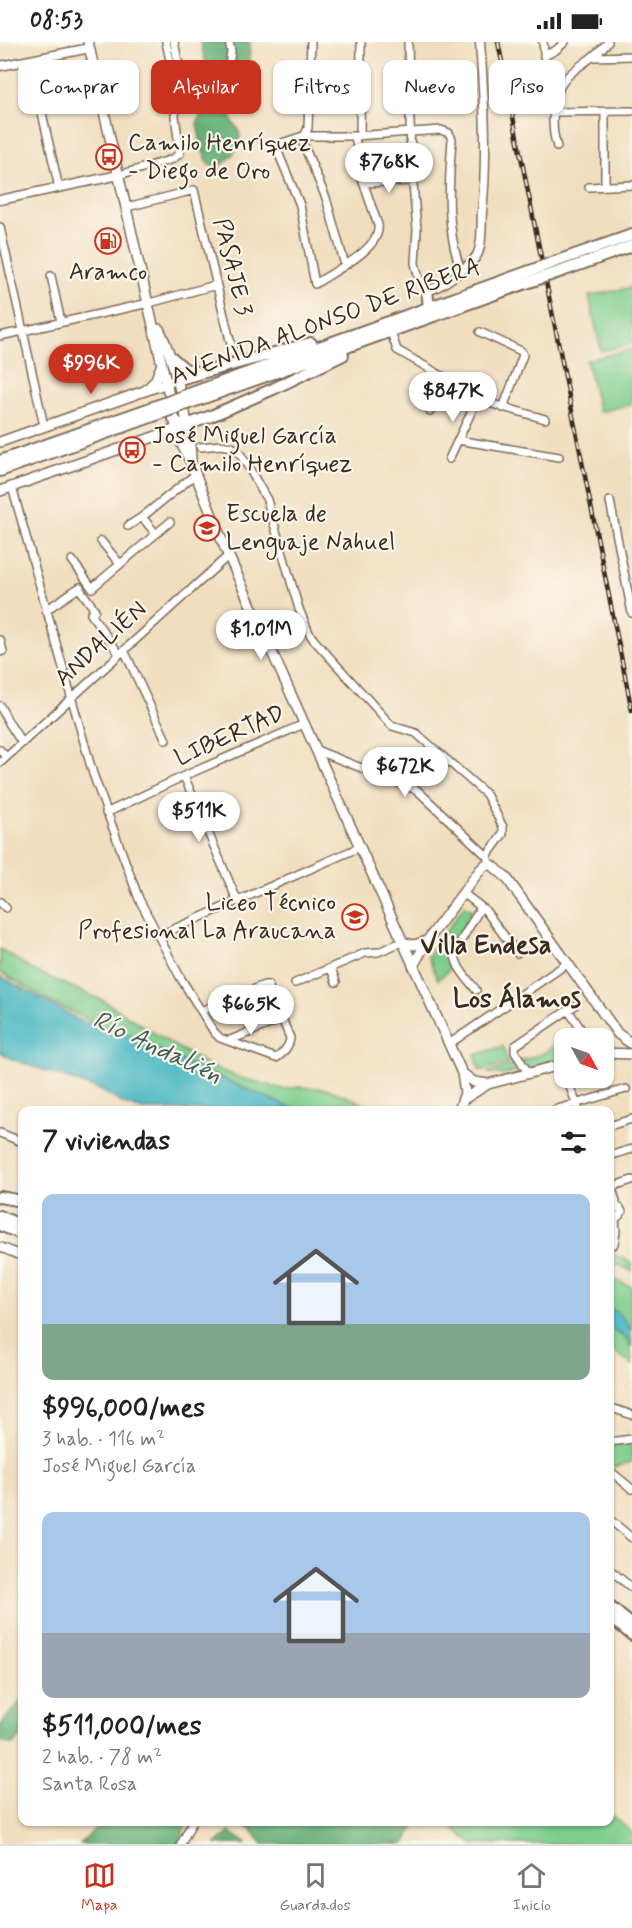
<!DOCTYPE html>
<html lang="es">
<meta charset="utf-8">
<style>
:root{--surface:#fff;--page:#f2f2f2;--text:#222;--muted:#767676;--line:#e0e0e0;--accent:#c8321e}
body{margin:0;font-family:Mynerve,sans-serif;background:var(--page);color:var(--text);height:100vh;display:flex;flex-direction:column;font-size:22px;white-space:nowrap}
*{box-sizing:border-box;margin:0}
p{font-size:20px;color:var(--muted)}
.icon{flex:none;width:33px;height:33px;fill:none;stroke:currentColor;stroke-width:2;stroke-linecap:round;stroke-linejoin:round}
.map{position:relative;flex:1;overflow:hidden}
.sheet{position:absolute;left:18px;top:1064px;width:596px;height:720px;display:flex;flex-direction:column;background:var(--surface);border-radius:12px;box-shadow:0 2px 4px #0004}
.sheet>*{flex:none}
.banner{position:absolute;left:18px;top:18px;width:597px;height:54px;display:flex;gap:12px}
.needle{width:39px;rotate:130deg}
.fabs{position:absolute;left:554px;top:986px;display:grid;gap:12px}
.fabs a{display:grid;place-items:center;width:60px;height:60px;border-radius:12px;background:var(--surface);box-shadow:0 2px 4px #0004;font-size:30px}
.price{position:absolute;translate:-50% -51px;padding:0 14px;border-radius:21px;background:#fff;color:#222;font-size:20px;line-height:39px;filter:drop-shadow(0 2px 3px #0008)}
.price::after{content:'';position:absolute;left:50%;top:36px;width:18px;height:14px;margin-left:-9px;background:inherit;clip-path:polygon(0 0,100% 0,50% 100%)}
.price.selected{background:var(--accent);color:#fff}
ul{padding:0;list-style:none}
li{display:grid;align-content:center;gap:12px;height:318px;padding:0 24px}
li span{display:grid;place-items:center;height:186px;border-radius:12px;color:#555}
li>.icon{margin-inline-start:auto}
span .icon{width:108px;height:108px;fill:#fffc;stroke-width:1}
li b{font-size:26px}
h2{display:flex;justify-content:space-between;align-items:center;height:72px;padding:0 24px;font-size:26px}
.pill{padding:0 21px;border-radius:12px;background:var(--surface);box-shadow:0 2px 4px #0004;font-size:21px;line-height:54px}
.pill.selected{background:var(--accent);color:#fff}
.status{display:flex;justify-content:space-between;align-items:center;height:42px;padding:0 30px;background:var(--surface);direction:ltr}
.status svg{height:16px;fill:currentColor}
.tab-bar{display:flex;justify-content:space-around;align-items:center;height:84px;border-top:2px solid var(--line);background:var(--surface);font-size:16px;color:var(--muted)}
.tab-bar a{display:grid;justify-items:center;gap:3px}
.tab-bar .selected{color:var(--accent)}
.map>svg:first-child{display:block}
.green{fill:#7ecd8c;stroke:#5c7c55;stroke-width:1.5}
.forest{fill:#66b078;stroke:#506d4b;stroke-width:1.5}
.water{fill:#49b7c2;stroke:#427070;stroke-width:1.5}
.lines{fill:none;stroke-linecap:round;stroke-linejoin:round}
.minor-casing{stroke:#7b6956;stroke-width:10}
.tertiary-casing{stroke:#7b6956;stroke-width:11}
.secondary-casing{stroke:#7b6956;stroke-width:12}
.trunk-casing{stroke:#7b6956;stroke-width:14}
.minor{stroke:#fff;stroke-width:7}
.tertiary{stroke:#fff;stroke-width:8}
.secondary{stroke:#fff;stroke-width:9}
.trunk{stroke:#fff;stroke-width:10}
.rail-casing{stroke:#3b2a1e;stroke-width:4.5}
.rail{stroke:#fbf7ec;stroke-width:2;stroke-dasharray:7;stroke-linecap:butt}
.trunk-bridge-casing{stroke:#7b6956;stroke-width:14;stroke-linecap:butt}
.trunk-bridge{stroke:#fff;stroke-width:10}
.labels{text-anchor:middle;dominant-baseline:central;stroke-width:4.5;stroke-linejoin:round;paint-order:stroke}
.poi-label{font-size:24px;fill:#3b2a1e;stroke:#fbf7ec;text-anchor:start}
.street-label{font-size:24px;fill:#3b2a1e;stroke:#fbf7ec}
.neighbourhood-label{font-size:26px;font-weight:bold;fill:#3b2a1e;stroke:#fbf7ec}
.water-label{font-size:26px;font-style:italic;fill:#405b57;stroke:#fbf7ec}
</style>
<div class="status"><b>08:53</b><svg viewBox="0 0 49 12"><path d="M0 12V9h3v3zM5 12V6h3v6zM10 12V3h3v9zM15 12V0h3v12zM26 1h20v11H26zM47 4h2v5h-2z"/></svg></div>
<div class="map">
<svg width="632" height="1802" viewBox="0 0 632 1802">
<rect width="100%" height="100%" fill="#fbf7ec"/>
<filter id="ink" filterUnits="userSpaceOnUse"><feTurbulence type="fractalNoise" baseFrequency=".0167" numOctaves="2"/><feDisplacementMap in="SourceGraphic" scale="12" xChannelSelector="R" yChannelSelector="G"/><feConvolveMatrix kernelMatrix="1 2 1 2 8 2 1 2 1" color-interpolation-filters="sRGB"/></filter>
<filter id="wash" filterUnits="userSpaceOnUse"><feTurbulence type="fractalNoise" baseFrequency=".008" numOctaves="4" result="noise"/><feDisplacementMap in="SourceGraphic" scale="24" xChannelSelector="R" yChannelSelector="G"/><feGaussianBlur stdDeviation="1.35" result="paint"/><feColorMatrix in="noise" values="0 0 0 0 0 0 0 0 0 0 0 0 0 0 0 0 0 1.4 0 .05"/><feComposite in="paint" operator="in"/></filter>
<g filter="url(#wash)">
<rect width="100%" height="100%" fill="#f1debf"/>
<path class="green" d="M632,245V302L601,309L589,254Z
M632,307V362L599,370L586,318Z
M464,864L472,868L447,914L450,927L438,938L428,914Z
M0,907L33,928L104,959L173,1003L212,1025L241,1036L283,1047L299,1045L328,1047L380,1068H295L271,1061L139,1002L55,962L0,930Z
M564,996V1017L503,1033L487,1031L544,1011Z
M503,1004L508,1021L480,1029L475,1013Z
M609,1210L632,1221V1229L609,1219Z
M609,1235L632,1245V1289C625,1280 621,1271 609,1267Z
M609,1285C629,1297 632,1300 632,1323L609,1305Z
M627,1401L632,1405V1420L609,1426V1405Z
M609,1771L632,1790V1802H472L450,1783L451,1779H609Z"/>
<path class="forest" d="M201,0H250C249,24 246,51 230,69C230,81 236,81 239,90C243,104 229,119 218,125L209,123L202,107L197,81C200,74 208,68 210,61C219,39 202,21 201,0Z
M22,1657V1693L14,1703L0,1700V1684Z
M105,1779H187L179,1802H80Z
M234,1779H417L405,1802H263L251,1787Z
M230,1790L248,1802H216Z"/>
<path class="water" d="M0,934L83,980L117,987L180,1018L296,1068H142L124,1062L100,1048L12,1017L0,1010Z
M609,1267C628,1273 632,1288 632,1306L629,1298L609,1285Z"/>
</g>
<g filter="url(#ink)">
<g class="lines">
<g class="minor-casing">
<path id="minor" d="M166,0L178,56
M311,0L308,86L302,99L326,156L345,223
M408,0L411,119L417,187L415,221L419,237L427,249
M543,0L547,43L556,51
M544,14L556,8L565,0
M593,15L632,14
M30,18L59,146
M185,52L216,47L227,39L231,9L229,0
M553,70L632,69
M605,70V144
M360,93L361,0
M355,94L361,134L378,183C382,207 332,230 315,242L300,163L278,110L282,101L303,94H355L441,88L449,91L452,97C449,141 445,186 461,228
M557,105C553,92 552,80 554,67C558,26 586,27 608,0
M119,133L173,117L180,111L175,74L178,56L185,52L174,0
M364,141L412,139
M589,145L632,143
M127,165L194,148L233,311
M0,185L44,384
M51,234L61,280
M391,290L397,308L489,361L545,377
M480,290L521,309L523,313L503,366
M0,294L149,261L216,243
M430,369L448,338
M458,398L559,415
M200,405L221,403L232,405L238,409L249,426L267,458L299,567L309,591L314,598L392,684L416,691L486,752L503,785V792L487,814
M449,417L478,356
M12,445L93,732L139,857L180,935L214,990L220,996L276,1016C282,1013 290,1003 290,996L268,943H264L201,969
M610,459L632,571
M128,484L142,475
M156,492L142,475L196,432
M101,499L120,522
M72,518L92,546L170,480
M79,546L95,568L91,572L119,612
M46,568L80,545
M0,598L3,609L0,610
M124,608L166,698
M0,664L9,681L22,701
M0,708L6,715
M316,708L417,748L487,814L490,823
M0,721L229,513
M184,734L237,858
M106,771L184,734L304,682
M463,851L485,868L517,911
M0,860L6,866
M158,894L360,805
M331,926L336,940
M295,941L365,911L378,910L402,900
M476,948C468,937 451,921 456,907L481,865
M568,968L587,996
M228,999L282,977
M449,1002L568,921
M529,1032L515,1010V1004L574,964
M566,1035L579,1068
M554,1068L626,1047
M609,1084L632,1077
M0,1091L22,1100
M609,1114L632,1107
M609,1139L616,1159V1165L612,1171L614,1174L618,1175L622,1170L620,1166L616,1165
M611,1145L632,1138
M609,1204L614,1202L616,1190L615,1175
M609,1365L632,1373
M609,1400L632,1397
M609,1428L632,1447
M609,1477L632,1496
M609,1527L632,1546
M181,1802L193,1779"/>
</g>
<g class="tertiary-casing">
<path id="tertiary" d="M0,24L90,6
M0,158L119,133
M427,249C439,246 474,222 478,211C483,199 481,183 482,170C488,113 484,57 480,0
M0,1205L22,1214"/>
</g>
<g class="secondary-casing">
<path id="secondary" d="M88,0L179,397L191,421L225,506L462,1031L465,1051L459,1068
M159,287C175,319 190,382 191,418
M146,348L155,339L162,322
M0,400L170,340
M0,449L182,385
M402,900L414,903L427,899
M413,924L427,899L480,828L485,823H492L506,835L618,992L632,1002
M603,1011L632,1012
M462,1031L474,1040L488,1042L564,1022
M464,1057L488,1042"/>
</g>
<g class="trunk-casing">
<path id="trunk" d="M560,218L632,193
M562,229L632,204
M427,249L429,265
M171,315L185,327L197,330
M176,338L311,301
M197,349L527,230
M201,357L529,240
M174,377L179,382L187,383L211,374L273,347L343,313
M0,419L159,363
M0,429L162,371
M0,1155L22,1159
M0,1174L22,1184
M0,1183L22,1192
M609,1564L632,1583
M609,1574L632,1593"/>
</g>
<use href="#minor" class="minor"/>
<use href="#tertiary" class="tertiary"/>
<use href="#secondary" class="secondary"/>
<use href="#trunk" class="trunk"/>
<g class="rail-casing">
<path id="rail" d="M498,0L632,669"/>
</g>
<use href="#rail" class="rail"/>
<g class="trunk-bridge-casing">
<path id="trunk-bridge" d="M527,230L560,218
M529,240L562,229
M159,363L197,349
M162,371L201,357"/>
</g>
<use href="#trunk-bridge" class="trunk-bridge"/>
</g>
</g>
<defs>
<g id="bus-ring" transform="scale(1.35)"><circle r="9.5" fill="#fbf7ec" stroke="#c8321e" stroke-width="1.5"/><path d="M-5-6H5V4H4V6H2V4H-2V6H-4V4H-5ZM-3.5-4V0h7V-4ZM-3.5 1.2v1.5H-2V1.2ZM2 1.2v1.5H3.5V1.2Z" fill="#c8321e"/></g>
<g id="fuel-ring" transform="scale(1.35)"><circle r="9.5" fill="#fbf7ec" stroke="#c8321e" stroke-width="1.5"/><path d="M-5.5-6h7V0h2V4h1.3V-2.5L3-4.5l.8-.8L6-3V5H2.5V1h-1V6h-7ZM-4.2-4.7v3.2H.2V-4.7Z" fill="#c8321e"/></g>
<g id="school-ring" transform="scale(1.35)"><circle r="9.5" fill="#fbf7ec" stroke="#c8321e" stroke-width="1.5"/><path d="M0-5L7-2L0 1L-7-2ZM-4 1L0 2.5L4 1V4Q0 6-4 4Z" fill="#c8321e"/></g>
</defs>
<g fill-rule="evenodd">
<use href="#bus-ring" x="109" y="115"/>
<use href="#fuel-ring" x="108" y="199"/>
<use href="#bus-ring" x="132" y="408"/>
<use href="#school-ring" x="207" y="486"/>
<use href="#school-ring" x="355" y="875"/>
</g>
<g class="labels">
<g class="poi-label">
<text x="128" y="101">Camilo Henríquez<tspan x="128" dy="28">- Diego de Oro</tspan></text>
<text x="108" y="230" text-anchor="middle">Aramco</text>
<text x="152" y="394">José Miguel García<tspan x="152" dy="28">- Camilo Henríquez</tspan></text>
<text x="226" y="472">Escuela de<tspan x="226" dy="28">Lenguaje Nahuel</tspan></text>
<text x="336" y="861" text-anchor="end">Liceo Técnico<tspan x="336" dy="28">Profesional La Araucana</tspan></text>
</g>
<g class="street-label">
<text transform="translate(232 225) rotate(76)">PASAJE 3</text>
<text transform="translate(326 280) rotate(-20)">AVENIDA ALONSO DE RIBERA</text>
<text transform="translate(101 602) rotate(-42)">ANDALIÉN</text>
<text transform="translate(230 694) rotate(-24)">LIBERTAD</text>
</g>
<g class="neighbourhood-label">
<text x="486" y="904">Villa Endesa</text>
<text x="517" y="958">Los Álamos</text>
</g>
<g class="water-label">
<text transform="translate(157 1006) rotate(25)">Río Andalién</text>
</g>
</g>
</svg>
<div class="fabs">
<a><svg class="needle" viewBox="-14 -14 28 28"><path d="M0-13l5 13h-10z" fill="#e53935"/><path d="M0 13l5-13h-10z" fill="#767676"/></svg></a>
</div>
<b class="price" style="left:389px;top:152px">$768K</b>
<b class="price selected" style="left:91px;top:353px">$996K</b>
<b class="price" style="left:453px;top:381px">$847K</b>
<b class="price" style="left:261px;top:619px">$1.01M</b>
<b class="price" style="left:405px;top:756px">$672K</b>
<b class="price" style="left:199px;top:801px">$511K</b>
<b class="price" style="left:251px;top:994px">$665K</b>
<div class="banner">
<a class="pill">Comprar</a>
<a class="pill selected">Alquilar</a>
<a class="pill">Filtros</a>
<a class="pill">Nuevo</a>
<a class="pill">Piso</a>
</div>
<section class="sheet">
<h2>7 viviendas<svg class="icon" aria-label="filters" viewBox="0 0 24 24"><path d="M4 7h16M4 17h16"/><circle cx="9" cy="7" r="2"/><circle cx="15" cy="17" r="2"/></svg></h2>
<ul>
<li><span style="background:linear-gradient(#a9c7e8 70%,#7fa58c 0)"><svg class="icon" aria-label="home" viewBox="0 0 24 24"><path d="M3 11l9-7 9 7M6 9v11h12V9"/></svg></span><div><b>$996,000/mes</b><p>3 hab. · 116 m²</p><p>José Miguel García</p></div></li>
<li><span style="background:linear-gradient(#a9c7e8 65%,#9aa5b1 0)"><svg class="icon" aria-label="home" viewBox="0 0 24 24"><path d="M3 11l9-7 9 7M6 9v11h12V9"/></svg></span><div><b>$511,000/mes</b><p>2 hab. · 78 m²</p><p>Santa Rosa</p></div></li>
</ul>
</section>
</div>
<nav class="tab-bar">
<a class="selected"><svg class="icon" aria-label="map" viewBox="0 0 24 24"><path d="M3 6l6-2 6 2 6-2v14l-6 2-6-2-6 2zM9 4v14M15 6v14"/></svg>Mapa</a>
<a><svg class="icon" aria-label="saved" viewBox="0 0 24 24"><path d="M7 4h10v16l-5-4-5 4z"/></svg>Guardados</a>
<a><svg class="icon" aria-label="home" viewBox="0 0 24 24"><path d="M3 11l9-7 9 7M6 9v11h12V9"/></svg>Inicio</a>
</nav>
